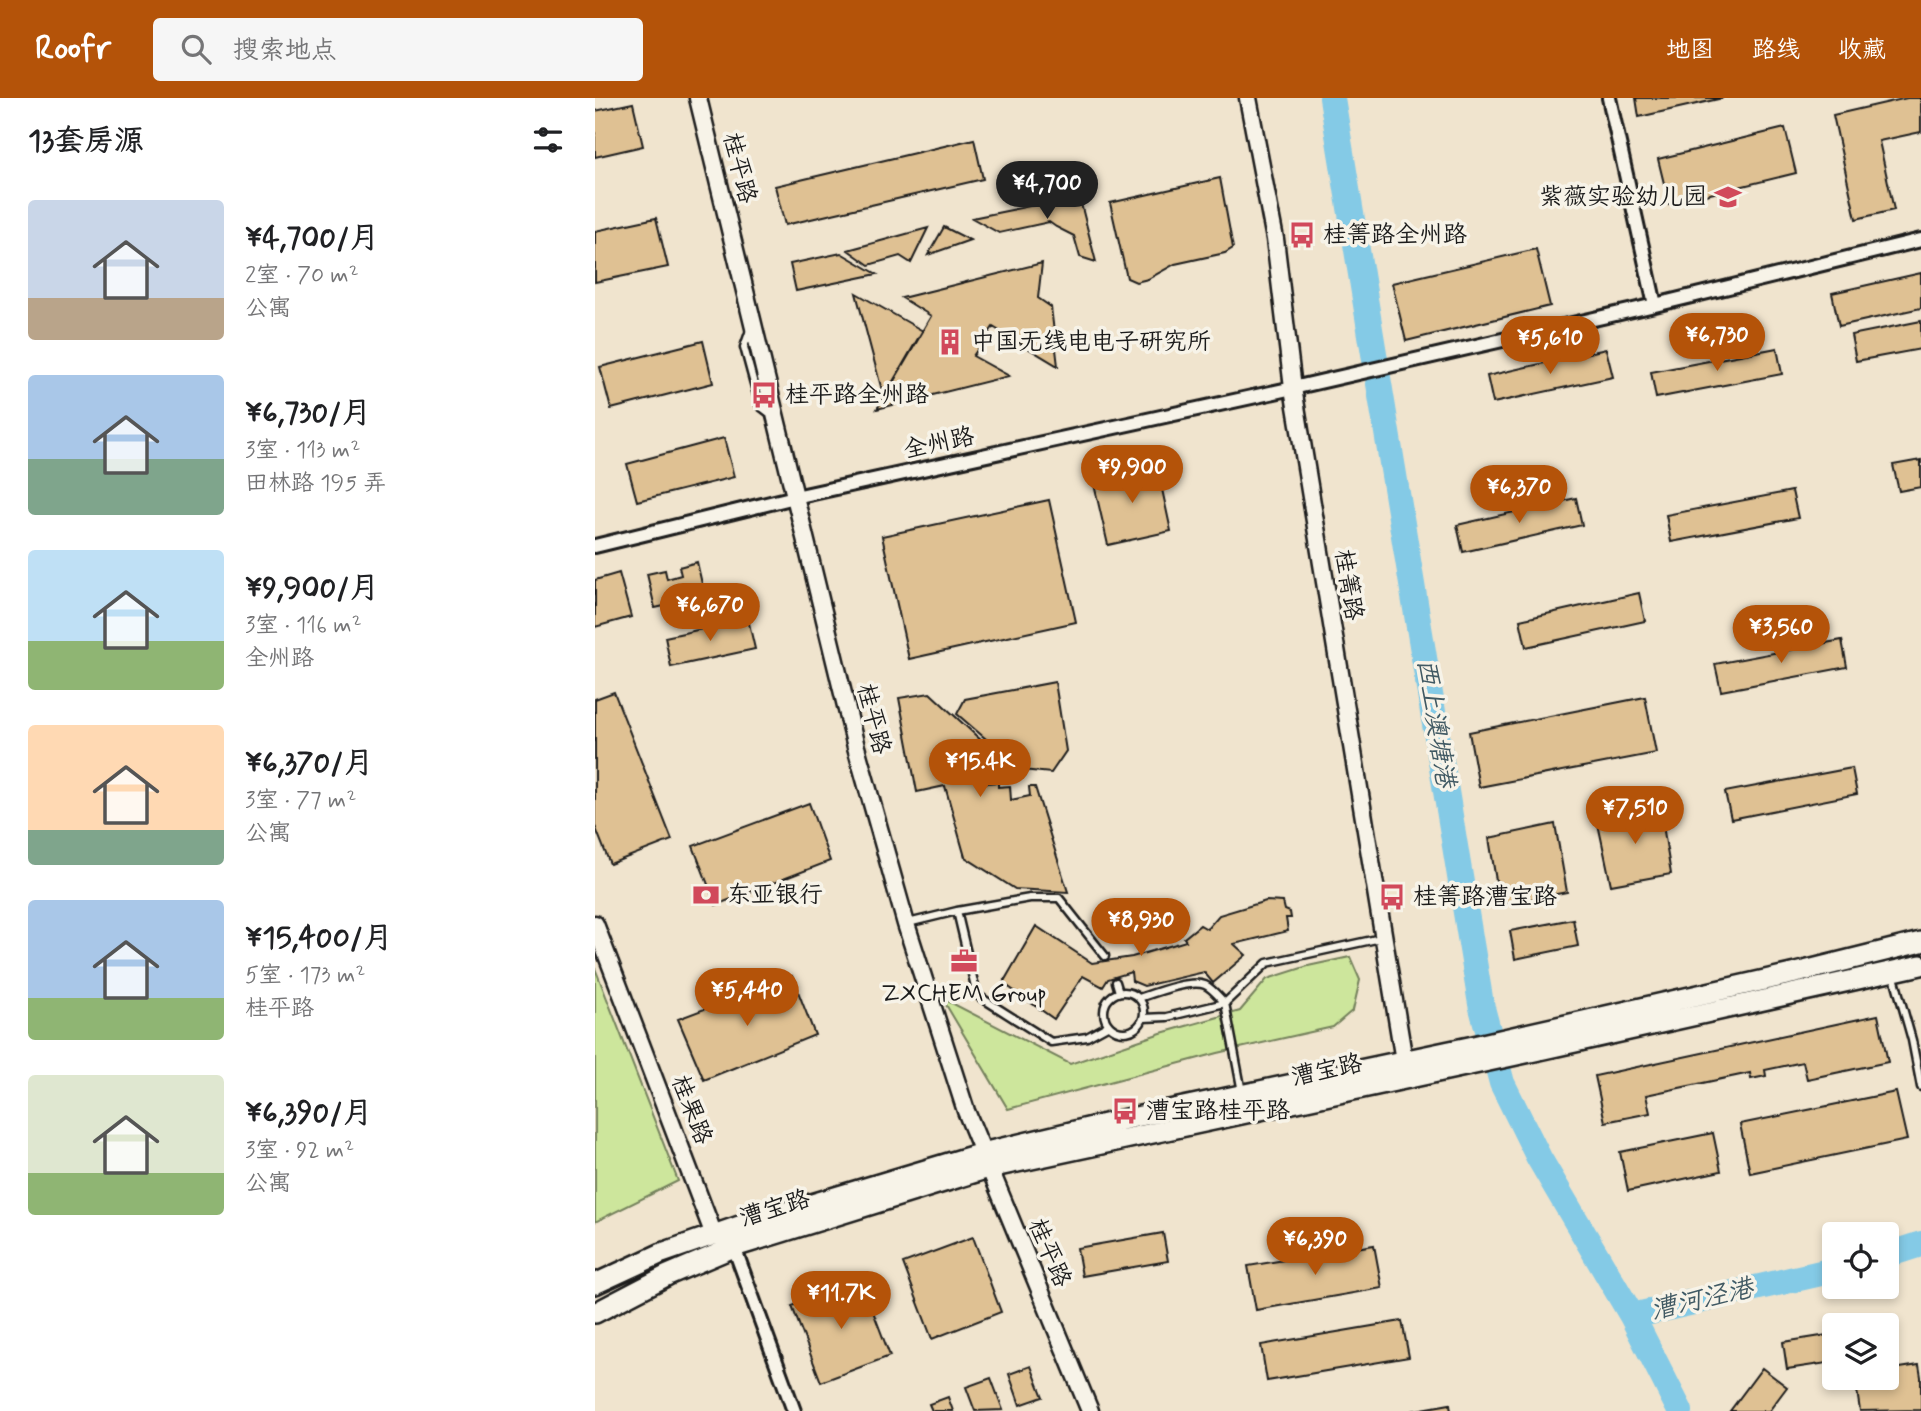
<!DOCTYPE html>
<html lang="zh">
<meta charset="utf-8">
<style>
:root{--surface:#fff;--page:#f6f6f6;--text:#202124;--muted:#757577;--accent:#b45309}
body{margin:0;font-family:Mynerve,"LXGW WenKai TC",sans-serif;background:var(--page);color:var(--text);height:100vh;display:flex;flex-direction:column;font-size:26px;white-space:nowrap}
*{box-sizing:border-box;margin:0}
p{font-size:23px;color:var(--muted)}
.icon{flex:none;width:38px;height:38px;fill:none;stroke:currentColor;stroke-width:2;stroke-linecap:round;stroke-linejoin:round}
.map{position:relative;flex:1;overflow:hidden}
.panel{display:flex;flex-direction:column;background:var(--surface);width:595px}
.panel>*{flex:none}
.fabs{position:absolute;left:1227px;top:1124px;display:grid;gap:14px}
.fabs a{display:grid;place-items:center;width:77px;height:77px;border-radius:7px;background:var(--surface);box-shadow:0 4px 10px #0003;font-size:35px}
.price{position:absolute;translate:-50% -60px;padding:0 16px;border-radius:24px;background:var(--accent);color:#fff;font-size:23px;line-height:46px;filter:drop-shadow(0 2px 4px #0008)}
.price::after{content:'';position:absolute;left:50%;top:42px;width:21px;height:16px;margin-left:-10px;background:inherit;clip-path:polygon(0 0,100% 0,50% 100%)}
.price.active{background:#222;color:#fff}
ul{padding:0;list-style:none}
li{display:flex;align-items:center;gap:21px;height:175px;padding:0 28px}
li span{display:grid;place-items:center;flex:none;width:196px;height:140px;border-radius:7px;color:#555}
li>.icon{margin-inline-start:auto}
span .icon{width:84px;height:84px;fill:#fffc;stroke-width:1}
li b{font-size:30px}
h2{display:flex;justify-content:space-between;align-items:center;height:84px;padding:0 28px;font-size:30px}
header{display:flex;align-items:center;gap:42px;box-sizing:border-box;height:98px;padding:0 35px;background:var(--accent);color:#fff}
header strong{font-size:33px}
nav{display:flex;gap:38px;margin-inline-start:auto;font-size:24px}
.search{width:490px;height:63px;background:var(--page);display:flex;align-items:center;gap:18px;box-sizing:border-box;padding:0 24px;border-radius:7px;color:var(--muted);font-size:26px}
main{display:flex;flex:1;min-height:0}
.map>svg:first-child{display:block}
.green{fill:#cde69c;stroke:#74815c;stroke-width:2}
.lines{fill:none;stroke-linecap:round;stroke-linejoin:round}
.river{stroke:#84cae6;stroke-width:26}
.building{fill:#dfc193;stroke:#1c1c1c;stroke-width:2}
.service-casing{stroke:#1c1c1c;stroke-width:11}
.minor-casing{stroke:#1c1c1c;stroke-width:18}
.tertiary-casing{stroke:#1c1c1c;stroke-width:21}
.primary-casing{stroke:#1c1c1c;stroke-width:24}
.service{stroke:#f7f3e8;stroke-width:6}
.minor{stroke:#f7f3e8;stroke-width:12}
.tertiary{stroke:#f7f3e8;stroke-width:16}
.primary{stroke:#f7f3e8;stroke-width:19}
.labels{text-anchor:middle;dominant-baseline:central;stroke-width:7;stroke-linejoin:round;paint-order:stroke}
.street-label{font-size:24px;fill:#1c1c1c;stroke:#f7f3e8}
.poi-label{font-size:24px;fill:#1c1c1c;stroke:#f7f3e8;text-anchor:start}
.water-label{font-size:26px;font-style:italic;fill:#405963;stroke:#f7f3e8}
</style>
<header>
<strong>Roofr</strong>
<div class="search"><svg class="icon" aria-label="search" viewBox="0 0 24 24"><circle cx="10" cy="10" r="6"/><path d="M15 15l6 6"/></svg>搜索地点</div>
<nav><a>地图</a><a>路线</a><a>收藏</a></nav>
</header>
<main>
<section class="panel">
<h2>13套房源<svg class="icon" aria-label="filters" viewBox="0 0 24 24"><path d="M4 7h16M4 17h16"/><circle cx="9" cy="7" r="2"/><circle cx="15" cy="17" r="2"/></svg></h2>
<ul>
<li><span style="background:linear-gradient(#c9d6e8 70%,#b9a48a 0)"><svg class="icon" aria-label="home" viewBox="0 0 24 24"><path d="M3 11l9-7 9 7M6 9v11h12V9"/></svg></span><div><b>¥4,700/月</b><p>2室 · 70 m²</p><p>公寓</p></div></li>
<li><span style="background:linear-gradient(#a9c7e8 60%,#7fa58c 0)"><svg class="icon" aria-label="home" viewBox="0 0 24 24"><path d="M3 11l9-7 9 7M6 9v11h12V9"/></svg></span><div><b>¥6,730/月</b><p>3室 · 113 m²</p><p>田林路 195 弄</p></div></li>
<li><span style="background:linear-gradient(#bfe0f5 65%,#8fb573 0)"><svg class="icon" aria-label="home" viewBox="0 0 24 24"><path d="M3 11l9-7 9 7M6 9v11h12V9"/></svg></span><div><b>¥9,900/月</b><p>3室 · 116 m²</p><p>全州路</p></div></li>
<li><span style="background:linear-gradient(#ffd9b3 75%,#7fa58c 0)"><svg class="icon" aria-label="home" viewBox="0 0 24 24"><path d="M3 11l9-7 9 7M6 9v11h12V9"/></svg></span><div><b>¥6,370/月</b><p>3室 · 77 m²</p><p>公寓</p></div></li>
<li><span style="background:linear-gradient(#a9c7e8 70%,#8fb573 0)"><svg class="icon" aria-label="home" viewBox="0 0 24 24"><path d="M3 11l9-7 9 7M6 9v11h12V9"/></svg></span><div><b>¥15,400/月</b><p>5室 · 173 m²</p><p>桂平路</p></div></li>
<li><span style="background:linear-gradient(#dfe7d0 70%,#8fb573 0)"><svg class="icon" aria-label="home" viewBox="0 0 24 24"><path d="M3 11l9-7 9 7M6 9v11h12V9"/></svg></span><div><b>¥6,390/月</b><p>3室 · 92 m²</p><p>公寓</p></div></li>
</ul>
</section>
<div class="map">
<svg width="1326" height="1313" viewBox="0 0 1326 1313">
<rect width="100%" height="100%" fill="#f0e4ce"/>
<filter id="ink" filterUnits="userSpaceOnUse"><feTurbulence type="fractalNoise" baseFrequency=".0143" numOctaves="2"/><feDisplacementMap in="SourceGraphic" scale="14" xChannelSelector="R" yChannelSelector="G"/><feConvolveMatrix kernelMatrix="1 2 1 2 8 2 1 2 1" color-interpolation-filters="sRGB"/></filter>
<g filter="url(#ink)">
<path class="green" d="M755,859L765,882L758,912L738,929L623,955L413,1011L347,900L475,966L566,935L645,913L672,881L713,868Z
M0,870L83,1083L0,1124Z"/>
<g class="lines">
<path class="river" d="M737,0L886,906L907,985L944,1060L1037,1218L1085,1313
M1292,1157L1326,1146
M1037,1218L1239,1172"/>
</g>
<path class="building" d="M1041,0H1128L1044,19Z
M1312,0H1326V34L1284,43L1299,112L1261,121L1238,17Z
M38,5L48,48L0,59V13Z
M1190,30L1201,75L1074,106L1063,61Z
M379,41L388,81L190,127L180,88Z
M625,80L638,150L630,155L580,166L553,181L541,184L532,180L515,105Z
M484,98L501,164L485,159L479,138L461,129L454,124L404,135L377,120Z
M61,120L73,169L0,184V133Z
M349,129L375,142L333,157Z
M333,130L316,165L305,158L274,167L253,152Z
M941,151L955,208L811,243L797,185Z
M246,155L282,176L201,193L195,166Z
M447,165L443,200L456,209L463,268L398,229L378,258L414,278L282,311L336,218L307,200Z
M1326,175V210L1244,228L1237,195Z
M261,195L328,233L289,300Z
M1326,223V251L1261,263L1256,237Z
M108,243L118,285L16,311L5,269Z
M1182,250L1187,276L1061,300L1056,274Z
M1011,251L1018,279L898,305L892,278Z
M129,340L139,379L42,403L32,366Z
M1326,362V389L1304,393L1298,367Z
M562,368L576,433L513,447L498,382Z
M1197,393L1203,420L1076,444L1071,417Z
M981,400L987,427L868,454L862,427Z
M454,402L481,524L314,561L287,438Z
M102,464L110,499L60,510L52,476L70,472L72,481L86,477L84,469Z
M24,475L36,519L0,529V482Z
M1044,495L1050,523L931,549L925,522Z
M153,521L160,551L76,569L70,539Z
M1247,542L1252,569L1126,593L1120,566Z
M460,584L471,653L456,675L427,672L362,616L370,601Z
M19,594L77,742L15,766L0,728V601Z
M335,595L404,659L391,677L392,685L403,684V689L415,688L416,702L435,698L434,689H440L473,794L420,791L370,759L350,688L322,694L304,600Z
M1050,599L1061,655L884,689L874,634Z
M1257,670L1262,696L1136,721L1130,694Z
M214,705L235,763L121,807L98,748Z
M1065,709L1076,776L1016,787L1002,721Z
M960,726L972,794L905,807L894,740Z
M671,803L688,804L690,812L695,814L696,820H691L693,833L639,846L651,857L618,885L609,874L549,888L537,883L536,874L513,881L508,889L488,878L459,921L408,885L441,828L497,865L537,859L591,843L589,840L605,827L612,831L624,817Z
M978,821L983,848L920,861L915,833Z
M197,878L220,937L109,982L83,921Z
M1283,917L1293,964L1212,981L1208,964L1170,972L1171,978L1156,981L1155,975L1051,997L1055,1015L1010,1024L1000,978Z
M1301,994L1312,1042L1155,1075L1145,1026Z
M1118,1035L1126,1073L1033,1093L1025,1054Z
M568,1135L573,1163L487,1178L482,1150Z
M378,1139L406,1214L337,1241L308,1165Z
M779,1147L787,1190L661,1212L653,1168Z
M266,1182L295,1258L226,1284L197,1208Z
M807,1223L814,1259L672,1283L666,1247Z
M1239,1236V1264L1192,1271L1188,1244Z
M1324,1267L1326,1279V1312L1265,1313L1260,1279H1292V1272Z
M436,1268L448,1299L425,1307L414,1276Z
M1167,1270L1192,1289L1174,1313H1135Z
M396,1280L408,1312L380,1313L371,1289Z
M353,1299L358,1313H337L334,1306Z
M855,1306L856,1313H816Z"/>
<g class="lines">
<g class="service-casing">
<path id="service" d="M155,232L149,249L165,308L177,317
M313,825L362,813
M510,858L464,800H435L362,813L382,897L456,944L492,939L514,927
M1298,875L1317,942L1326,989
M521,884L524,894
M509 914a20 20 0 1 1 40 0a20 20 0 1 1-40 0Z
M544,900C559,895 595,881 610,887C617,890 624,899 630,905
M548,920L572,919L630,905
M647,994L630,905L672,865L786,840"/>
</g>
<g class="minor-casing">
<path id="minor" d="M1014,0L1060,207
M0,448L200,399L698,290L1060,207L1326,142
M139,1149L199,1313"/>
</g>
<g class="tertiary-casing">
<path id="tertiary" d="M103,0L261,649L311,826L371,1013L495,1313
M653,0L680,141L698,290L811,975
M0,826L119,1137"/>
</g>
<g class="primary-casing">
<path id="primary" d="M0,1186L67,1155L150,1126L387,1055L531,1021L874,949L1201,875L1326,844
M0,1215L73,1177L139,1149L394,1070L931,955L1326,867"/>
</g>
<use href="#service" class="service"/>
<use href="#minor" class="minor"/>
<use href="#tertiary" class="tertiary"/>
<use href="#primary" class="primary"/>
</g>
</g>
<defs>
<g id="school-bare" transform="scale(2.1)"><path d="M0-5L7-2L0 1L-7-2ZM-4 1L0 2.5L4 1V4Q0 6-4 4Z" fill="#d1495b" stroke="#f7f3e8" stroke-width="2.5" paint-order="stroke"/></g>
<g id="bus-bare" transform="scale(2.1)"><path d="M-5-6H5V4H4V6H2V4H-2V6H-4V4H-5ZM-3.5-4V0h7V-4ZM-3.5 1.2v1.5H-2V1.2ZM2 1.2v1.5H3.5V1.2Z" fill="#d1495b" stroke="#f7f3e8" stroke-width="2.5" paint-order="stroke"/></g>
<g id="building-bare" transform="scale(2.1)"><path d="M-4-6H4V6H1V3H-1V6H-4ZM-2.5-4.3h1.7v1.8h-1.7ZM.8-4.3h1.7v1.8H.8ZM-2.5-1h1.7V.8h-1.7ZM.8-1h1.7V.8H.8Z" fill="#d1495b" stroke="#f7f3e8" stroke-width="2.5" paint-order="stroke"/></g>
<g id="bank-bare" transform="scale(2.1)"><path d="M-6-4H6V4H-6ZM0-2.3a2.3 2.3 0 1 0 0 4.6a2.3 2.3 0 1 0 0-4.6Z" fill="#d1495b" stroke="#f7f3e8" stroke-width="2.5" paint-order="stroke"/></g>
<g id="office-bare" transform="scale(2.1)"><path d="M-6-3h4V-5.5h4V-3h4V5H-6ZM-1-4.5V-3h2v-1.5ZM-6 0V1H6V0Z" fill="#d1495b" stroke="#f7f3e8" stroke-width="2.5" paint-order="stroke"/></g>
</defs>
<g fill-rule="evenodd">
<use href="#school-bare" x="1133" y="99"/>
<use href="#bus-bare" x="707" y="137"/>
<use href="#building-bare" x="355" y="244"/>
<use href="#bus-bare" x="169" y="297"/>
<use href="#bank-bare" x="111" y="797"/>
<use href="#bus-bare" x="797" y="799"/>
<use href="#office-bare" x="369" y="863"/>
<use href="#bus-bare" x="530" y="1013"/>
</g>
<g class="labels">
<g class="street-label">
<text transform="translate(144 70) rotate(76)">桂平路</text>
<text transform="translate(344 346) rotate(-12)">全州路</text>
<text transform="translate(753 487) rotate(81)">桂箐路</text>
<text transform="translate(278 621) rotate(76)">桂平路</text>
<text transform="translate(732 973) rotate(-12)">漕宝路</text>
<text transform="translate(96 1012) rotate(69)">桂果路</text>
<text transform="translate(180 1111) rotate(-17)">漕宝路</text>
<text transform="translate(454 1155) rotate(67)">桂平路</text>
</g>
<g class="poi-label">
<text x="1112" y="99" text-anchor="end">紫薇实验幼儿园</text>
<text x="728" y="137">桂箐路全州路</text>
<text x="376" y="244">中国无线电电子研究所</text>
<text x="190" y="297">桂平路全州路</text>
<text x="132" y="797">东亚银行</text>
<text x="818" y="799">桂箐路漕宝路</text>
<text x="369" y="896" text-anchor="middle">ZXCHEM Group</text>
<text x="551" y="1013">漕宝路桂平路</text>
</g>
<g class="water-label">
<text transform="translate(840 625) rotate(81)">西上澳塘港</text>
<text transform="translate(1107 1202) rotate(-13)">漕河泾港</text>
</g>
</g>
</svg>
<div class="fabs">
<a><svg class="icon" aria-label="locate" viewBox="0 0 24 24"><circle cx="12" cy="12" r="6"/><path d="M12 2v4M12 18v4M2 12h4M18 12h4"/></svg></a>
<a><svg class="icon" aria-label="layers" viewBox="0 0 24 24"><path d="M12 4l9 5-9 5-9-5zM3 14l9 5 9-5"/></svg></a>
</div>
<b class="price active" style="left:452px;top:123px">¥4,700</b>
<b class="price" style="left:1122px;top:275px">¥6,730</b>
<b class="price" style="left:955px;top:278px">¥5,610</b>
<b class="price" style="left:537px;top:407px">¥9,900</b>
<b class="price" style="left:924px;top:427px">¥6,370</b>
<b class="price" style="left:115px;top:545px">¥6,670</b>
<b class="price" style="left:1186px;top:567px">¥3,560</b>
<b class="price" style="left:385px;top:701px">¥15.4K</b>
<b class="price" style="left:1040px;top:748px">¥7,510</b>
<b class="price" style="left:546px;top:860px">¥8,930</b>
<b class="price" style="left:152px;top:930px">¥5,440</b>
<b class="price" style="left:720px;top:1179px">¥6,390</b>
<b class="price" style="left:246px;top:1233px">¥11.7K</b>
</div>
</main>
